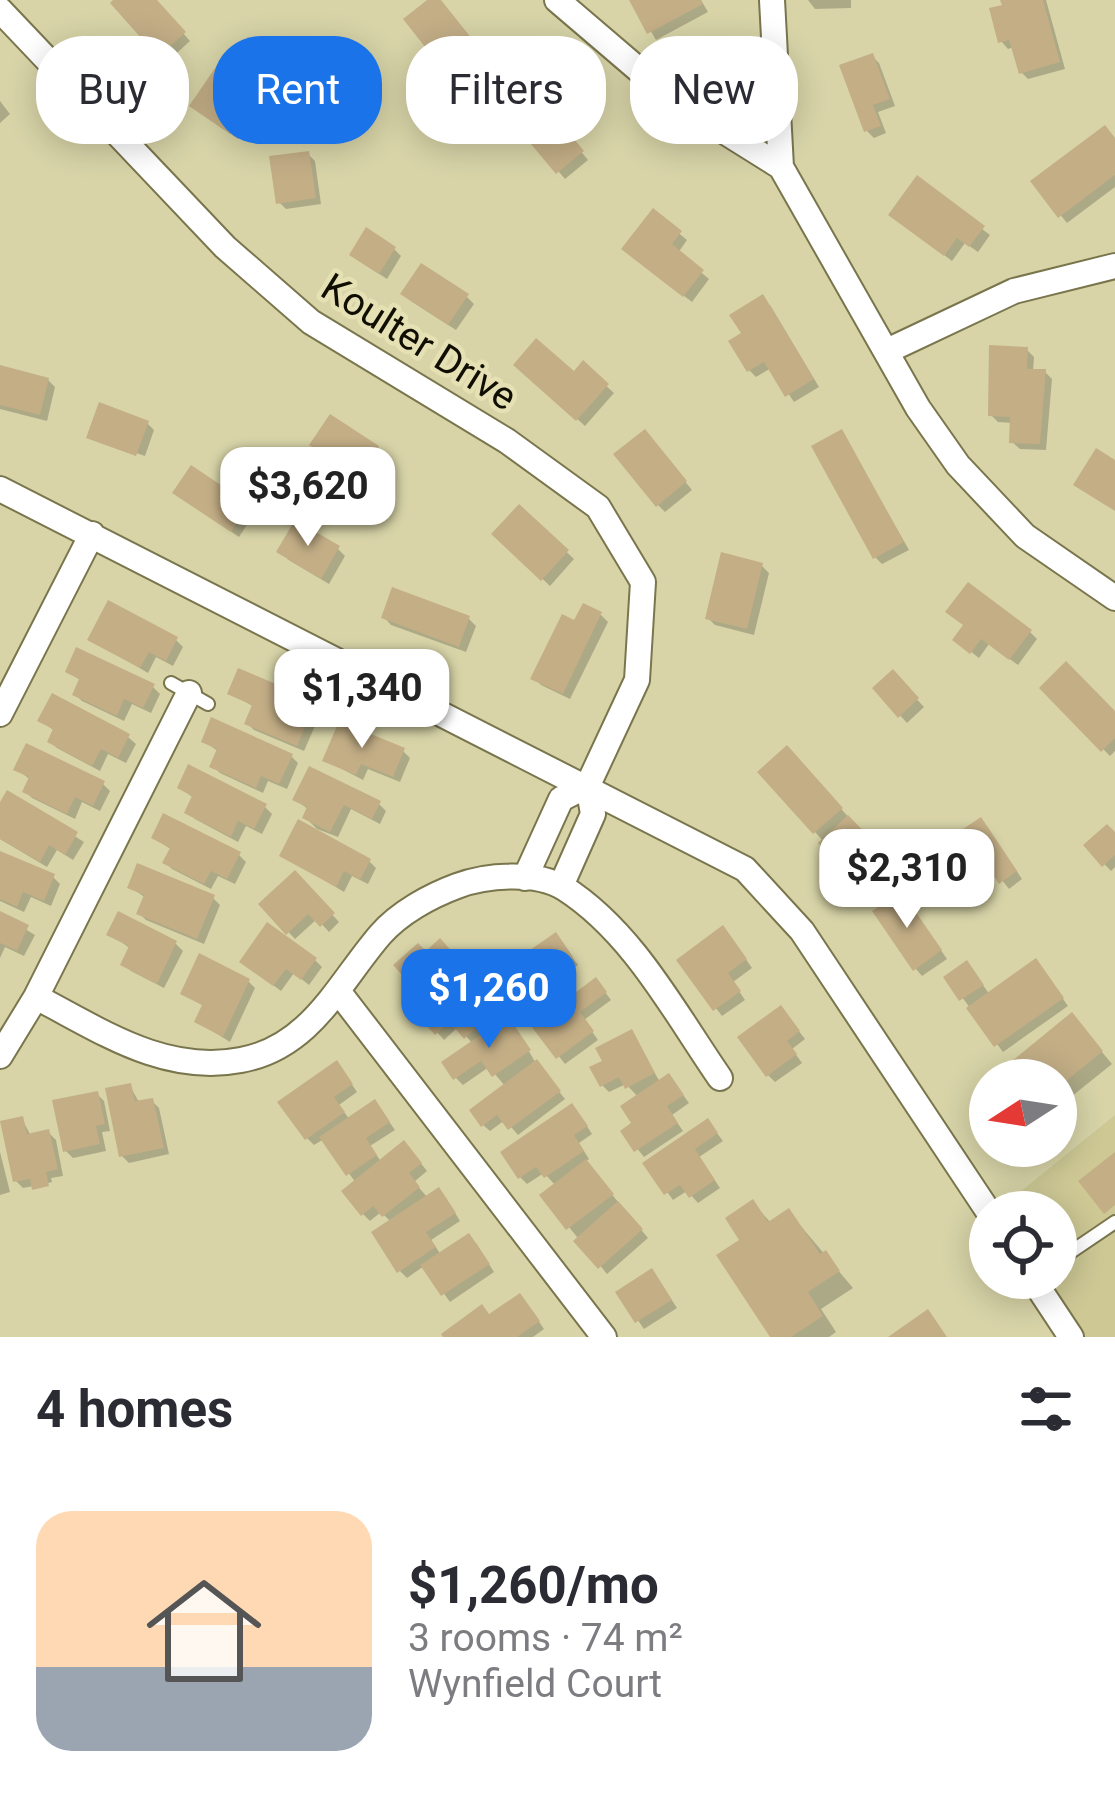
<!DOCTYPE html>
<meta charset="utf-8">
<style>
:root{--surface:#fff;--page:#f7f7f7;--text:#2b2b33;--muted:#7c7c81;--accent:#1a73e8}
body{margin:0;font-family:Roboto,sans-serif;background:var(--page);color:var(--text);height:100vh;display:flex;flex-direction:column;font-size:45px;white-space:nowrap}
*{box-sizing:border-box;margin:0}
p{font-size:39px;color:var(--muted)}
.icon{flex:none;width:66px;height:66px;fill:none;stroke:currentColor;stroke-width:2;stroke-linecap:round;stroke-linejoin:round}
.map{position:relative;height:1337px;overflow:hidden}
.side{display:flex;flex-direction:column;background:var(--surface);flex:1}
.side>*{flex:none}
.hud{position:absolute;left:36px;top:36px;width:1044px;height:108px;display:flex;gap:24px}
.needle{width:78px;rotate:258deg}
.controls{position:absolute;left:969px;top:1059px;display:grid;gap:24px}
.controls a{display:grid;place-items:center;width:108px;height:108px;border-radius:50%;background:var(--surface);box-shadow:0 6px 30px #0003;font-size:60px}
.price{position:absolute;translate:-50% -102px;padding:0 27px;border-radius:24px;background:#fff;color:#222;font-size:39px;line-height:78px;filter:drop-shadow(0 3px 6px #0008)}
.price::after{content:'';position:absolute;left:50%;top:72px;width:36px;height:27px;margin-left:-18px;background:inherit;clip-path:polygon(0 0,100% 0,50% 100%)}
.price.active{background:var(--accent);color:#fff}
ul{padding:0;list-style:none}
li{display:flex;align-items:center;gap:36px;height:300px;padding:0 36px}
li span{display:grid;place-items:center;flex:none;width:336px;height:240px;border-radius:36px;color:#555}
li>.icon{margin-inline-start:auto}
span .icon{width:144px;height:144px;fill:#fffc;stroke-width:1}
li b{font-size:51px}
h2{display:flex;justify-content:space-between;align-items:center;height:144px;padding:0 36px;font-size:51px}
.chip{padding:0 42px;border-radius:48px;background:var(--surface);box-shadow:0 6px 30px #0003;font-size:42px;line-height:108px}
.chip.active{background:var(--accent);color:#fff}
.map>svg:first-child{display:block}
.built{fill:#cdc894}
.shadow{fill:#0003}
.building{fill:#c3ae86}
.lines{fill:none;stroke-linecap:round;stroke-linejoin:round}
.lane-casing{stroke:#79754c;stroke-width:16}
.street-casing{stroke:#79754c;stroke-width:28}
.lane{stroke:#fff;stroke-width:12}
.street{stroke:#fff;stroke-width:24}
.labels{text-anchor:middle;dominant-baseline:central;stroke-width:9;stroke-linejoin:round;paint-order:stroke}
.street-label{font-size:39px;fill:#100e02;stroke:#e5e1b4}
</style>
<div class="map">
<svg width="1115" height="1337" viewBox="0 0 1115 1337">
<rect width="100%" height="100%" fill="#d8d4a8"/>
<path class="built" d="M1115,1115V1337H1082L1044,1278H1056V1212L999,1209Z"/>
<path class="shadow" d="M117,0H154L190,41L167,62L114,3Z
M432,0H438L497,72L469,95L407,20Z
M632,0H701L708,12L656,40Z
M808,0H851V8L815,9Z
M1003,0H1046L1065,69L1028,79L1021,72L1014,47L1008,49L1001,41Z
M872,56L879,63L895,106L878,112L886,133L874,138L867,131Z
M225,59L253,81L242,97L257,109L238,139L200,113Z
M0,101L10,114L0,123Z
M540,102L588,160L565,179L510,114Z
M1115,140V187L1067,223L1034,182Z
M308,154L315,161L321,204L286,209L279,202Z
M917,180L990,235L978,252L965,243L952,261L899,221Z
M653,212L687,240L678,253L709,279L692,302L632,256Z
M394,249L401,256L387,279L359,261Z
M467,297L474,304L456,330L411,301Z
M770,305L819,387L794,402L771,368L756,377L749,370L745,334Z
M1026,349L1034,357L1033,372H1045L1052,379L1046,450L1020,449L1012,442L1013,423L998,422L991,415Z
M517,364L574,375L583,365L614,393L585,426Z
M0,375L48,380L55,387L47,421L0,409Z
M330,418L384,456L367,482L320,452Z
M147,423L154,430L145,456L89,437Z
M842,432L909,550L882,564L875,557Z
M651,440L692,490L665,512L658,505Z
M192,469L254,514L239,537L183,499Z
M520,508L574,559L550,586L495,534Z
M338,549L345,556L329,584L287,559Z
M762,566L769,573L754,635L715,625L708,618Z
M601,615L608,622L570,699L541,685L534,678L576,624Z
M384,617L469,619L476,626L466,652L391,625Z
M1030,632L1037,639L1018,665L989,644L979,658L956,640Z
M90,639L176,640L183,647L173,666L156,657L148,673Z
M68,671L153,687L160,694L151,713L132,704L124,721L82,701L75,694L81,681Z
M893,674L924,707L907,723L876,689Z
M1043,688L1115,715V751L1110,756Z
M231,693L315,703L322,710L304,751L254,730L247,723L254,707Z
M41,721L128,737L136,744L126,763L108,754L100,771L57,748L50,741L56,732Z
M204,741L291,756L298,763L287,789L268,781L263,793L220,773L213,766L219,752Z
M787,749L881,853L856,877L815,832Z
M403,751L410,758L400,782L368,769L363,780L325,760Z
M16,769L103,784L110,791L100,811L82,802L75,819L32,798L25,791L31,780Z
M180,788L265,807L272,814L262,834L246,826L238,842L195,819L188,812L195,799Z
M8,794L84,842L73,860L57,850L47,867L0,839V808Z
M296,800L379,804L386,811L380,824L351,809L338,837L317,829L305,817L309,810Z
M988,828L1022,879L1009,889L992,867L963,886L956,879Z
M1115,836V867L1111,871L1087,846Z
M154,838L239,855L246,862L235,884L218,876L211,889L172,869L165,862L172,850Z
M0,854L53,877L60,884L51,906L31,897L24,912L0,901Z
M283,855L369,861L376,868L368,884L352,876L344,892Z
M295,874L339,922L329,932L317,919L295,939L262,904Z
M130,887L213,898L220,905L204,944L146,920L139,913L146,898Z
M908,902L947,959L922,976L916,969Z
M0,914L35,935L24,956L5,947L0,958Z
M110,934L176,944L183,951L164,988L131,971L124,964L131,949Z
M730,936L752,968L733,982L745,1000L722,1016L680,961Z
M562,943L578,965L554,982L567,1002L602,988L611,1000L584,1020L598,1040L565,1064L535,1026L566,1003L563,998L540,1014L529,1001L525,1004L518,997L501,974Z
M447,949L459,963L444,977L454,988L465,978L505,1022L515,1027L534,1060L565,1099L518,1135L505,1120L490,1131L483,1125L505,1086L489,1067L463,1085L456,1078L473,1044L458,1027L444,1040L423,1016L434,1006L398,965Z
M315,960L322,967L309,985L294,973L281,991L250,968Z
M1042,969L1068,1006L1003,1052L947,977L973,971L990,995Z
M248,981L255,988L230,1042L198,1022L205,1007L183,993Z
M787,1016L805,1039L792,1049L802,1063L775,1082L768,1075Z
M1082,1028L1112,1064L1056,1109V1080H1031Z
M631,1033L660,1082L675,1084L689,1103L672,1115L683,1131L644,1157L624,1132L636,1124L638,1097L626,1084L609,1092L602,1085L606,1062Z
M343,1071L357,1092L339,1105L350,1120L381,1110L395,1130L370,1146L382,1163L411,1151L427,1171L414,1182L428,1198H446L460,1221L431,1240L441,1255L476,1243L494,1272L450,1302L424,1266L407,1278L400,1271L391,1222L381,1212L370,1221L363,1214L356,1183L324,1139L314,1145L307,1138Z
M130,1086L140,1104L152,1101L159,1108L169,1154L129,1163L122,1156Z
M97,1094L104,1101L110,1131L102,1132L106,1151L73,1158L66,1151Z
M579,1114L592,1134L579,1143L589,1159L585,1162L648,1238L607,1274L543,1195L556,1186L544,1173L527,1184L520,1177Z
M22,1119L31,1136L48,1132L56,1140L63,1176L51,1178L52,1182L36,1186V1189L34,1186L23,1188L16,1181Z
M714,1129L723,1141L699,1157L720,1188L698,1203L687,1191L673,1200L646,1163Z
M0,1152L10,1192L0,1195Z
M753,1203L771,1223L789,1212L853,1288L821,1309L836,1332L829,1337H773L744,1241Z
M658,1279L677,1308L644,1329L619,1293Z
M527,1304L544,1329L533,1337H447Z"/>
<path class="building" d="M113,0H157L186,32L158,57L110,3Z
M427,0H441L492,64L459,90L403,19Z
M629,0H701L703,4L647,34Z
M1000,0H1043L1060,62L1019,74L1009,40L998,43L989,8L1002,5Z
M873,53L890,99L873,105L881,126L864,132L839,65Z
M224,55L248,71L236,89L252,100L230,134L189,106Z
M534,91L584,151L556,174L506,114Z
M1105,125L1115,138V175L1058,218L1030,181Z
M309,151L316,198L276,204L269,156Z
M917,175L985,226L969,247L957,238L944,256L888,215Z
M653,208L682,231L672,244L704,270L683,297L621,249Z
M366,227L396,247L379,274L349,255Z
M421,263L469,294L448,325L400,294Z
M763,294L814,379L785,397L764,362L747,372L728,341L741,333L729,315Z
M536,338L574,371L583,360L609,384L576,421L513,365Z
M989,345L1028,347L1027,369H1046L1040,444L1009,443L1010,417L988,416Z
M0,365L49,378L40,415L0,405Z
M99,402L149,421L136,456L86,438Z
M330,414L379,446L359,478L309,445Z
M645,429L687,481L656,507L613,454Z
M842,429L904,542L873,559L811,446Z
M1096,448L1115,460V511L1073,485Z
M191,465L249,504L231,532L172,493Z
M519,504L569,550L541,581L491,534Z
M295,520L340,546L321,579L276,552Z
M721,552L763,563L747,629L705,619Z
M968,582L1032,630L1009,660L981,639L970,654L952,640L963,625L945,612Z
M392,587L470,616L459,647L381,618Z
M108,600L178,637L166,661L149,652L140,668L87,640Z
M583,603L602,612L563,694L530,679L562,614L574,620Z
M76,647L155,684L143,708L124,699L117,716L72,695L79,679L65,672Z
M1066,661L1115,711V738L1101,752L1039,688Z
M238,668L316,701L297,746L244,724L252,705L227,694Z
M893,669L919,698L898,718L872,688Z
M52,693L130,734L118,758L101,749L92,766L47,742L53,729L37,721Z
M211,717L293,754L279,784L261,776L256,788L209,767L217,749L201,742Z
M339,721L405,748L393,777L361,764L356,775L322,761Z
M26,743L105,781L93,806L75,797L67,814L22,792L29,777L13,770Z
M787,745L843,808L813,834L757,772Z
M188,764L267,804L254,829L238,821L231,837L184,813L192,796L177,788Z
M309,766L381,801L372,819L344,805L330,832L302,818L307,807L292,800Z
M7,790L78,832L65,855L49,845L40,862L0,839V802Z
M163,813L241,852L227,879L211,871L204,884L162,863L170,848L151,838Z
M848,815L876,844L847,873L818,843Z
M981,817L1017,871L999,884L984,860L954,881L933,849Z
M298,819L371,859L360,880L344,871L336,887L279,856Z
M1107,824L1115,832V855L1102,867L1083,845Z
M0,851L55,874L44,901L23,892L17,907L0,899Z
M137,863L215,895L197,939L136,914L144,895L127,888Z
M295,870L335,913L320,927L308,914L286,935L258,904Z
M901,891L942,950L913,971L872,911Z
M0,911L29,925L17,951L0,943Z
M118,911L177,941L157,984L120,965L129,946L106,935Z
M267,922L317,958L301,980L286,969L273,986L239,962Z
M723,925L747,959L728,973L741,991L713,1011L676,960Z
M556,932L573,957L549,974L560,989L531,1009L521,995L515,999L497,973Z
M440,938L454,954L439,968L450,981L427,1002L393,965L418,943L426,951Z
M199,953L250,979L223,1037L194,1022L202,1005L180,994Z
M1036,958L1064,998L994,1047L966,1008Z
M967,960L984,985L959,1001L943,977Z
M466,974L497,1010L464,1039L450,1022L435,1035L418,1016Z
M596,977L607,992L580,1012L594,1031L556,1059L531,1026Z
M781,1005L800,1031L787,1041L797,1054L766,1077L737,1037Z
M1072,1012L1103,1051L1056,1089V1080H1027L1012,1061Z
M508,1016L531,1050L492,1077L481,1061L453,1080L441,1062Z
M632,1029L655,1073L625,1089L619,1077L600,1087L589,1067L602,1061L595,1048Z
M537,1059L561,1091L508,1130L497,1115L481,1127L469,1110Z
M337,1060L353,1084L334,1097L345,1112L305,1140L277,1102Z
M669,1073L684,1095L667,1106L678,1123L634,1152L620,1131L631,1123L620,1106Z
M131,1083L135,1101L153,1098L164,1148L119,1157L105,1088Z
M98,1091L105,1124L96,1126L100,1144L63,1152L52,1100Z
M375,1099L390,1122L366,1138L377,1155L346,1176L319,1137Z
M572,1103L588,1126L574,1135L584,1151L544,1178L536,1167L518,1179L500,1152Z
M23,1116L27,1134L49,1129L58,1169L46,1172L49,1186L32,1190L30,1179L13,1182L0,1121Z
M708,1118L718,1133L695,1149L715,1180L689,1198L680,1185L664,1195L642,1163Z
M404,1140L422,1163L409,1173L420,1187L382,1217L373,1206L361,1216L341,1191Z
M1115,1152V1205L1104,1214L1078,1181Z
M586,1159L614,1194L566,1230L539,1195Z
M439,1187L456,1213L426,1232L436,1247L397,1273L371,1232Z
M753,1199L768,1222L789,1208L820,1254L826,1250L840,1271L808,1292L823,1316L791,1337H770L716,1255L739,1240L725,1218Z
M618,1201L643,1229L598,1269L573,1241Z
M469,1233L490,1264L441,1296L420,1265Z
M652,1268L672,1300L635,1323L615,1292Z
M520,1293L540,1321L517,1337H443L441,1334L482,1304L489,1314Z
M928,1309L947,1337H888Z"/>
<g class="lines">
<g class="lane-casing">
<path id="lane" d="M171,683L208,704
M1056,1262L1115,1222"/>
</g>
<g class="street-casing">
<path id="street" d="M557,0L674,100L781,167
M772,0L781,167L918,408L958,465L1025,536L1115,598
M0,10L225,247L311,322L507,441L598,507L643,582L637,680L588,785
M887,351L1014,291L1115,266
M0,489L745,869L802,931L990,1214
M0,714L92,534
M525,878L561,799L588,785
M561,886L593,814L588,785
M338,991L604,1337
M36,997C100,1030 164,1075 241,1060C311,1047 338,984 380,935C399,913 430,896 457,886C486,875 536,871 564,888C633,932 675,1013 720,1078
M0,1056L36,997L189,693
M1032,1278L1071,1337"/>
</g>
<use href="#lane" class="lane"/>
<use href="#street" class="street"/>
</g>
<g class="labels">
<g class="street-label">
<text transform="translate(419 342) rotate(32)">Koulter Drive</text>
</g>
</g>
</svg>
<div class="controls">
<a><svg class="needle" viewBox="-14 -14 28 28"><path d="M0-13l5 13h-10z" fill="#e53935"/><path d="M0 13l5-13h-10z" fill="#7c7c81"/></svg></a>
<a><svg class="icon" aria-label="locate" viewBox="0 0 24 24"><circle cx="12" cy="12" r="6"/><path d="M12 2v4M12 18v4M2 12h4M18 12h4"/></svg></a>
</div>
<b class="price" style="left:308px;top:549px">$3,620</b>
<b class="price" style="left:362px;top:751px">$1,340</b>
<b class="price" style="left:907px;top:931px">$2,310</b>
<b class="price active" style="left:489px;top:1051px">$1,260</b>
<div class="hud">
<a class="chip">Buy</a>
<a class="chip active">Rent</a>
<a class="chip">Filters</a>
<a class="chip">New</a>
</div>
</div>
<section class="side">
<h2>4 homes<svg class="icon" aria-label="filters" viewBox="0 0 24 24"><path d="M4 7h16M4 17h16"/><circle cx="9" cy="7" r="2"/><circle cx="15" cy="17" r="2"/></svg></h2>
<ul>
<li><span style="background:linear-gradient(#ffd9b3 65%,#9aa5b1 0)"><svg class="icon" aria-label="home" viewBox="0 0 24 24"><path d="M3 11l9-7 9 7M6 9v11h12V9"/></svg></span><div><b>$1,260/mo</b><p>3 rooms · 74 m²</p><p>Wynfield Court</p></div></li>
</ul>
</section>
